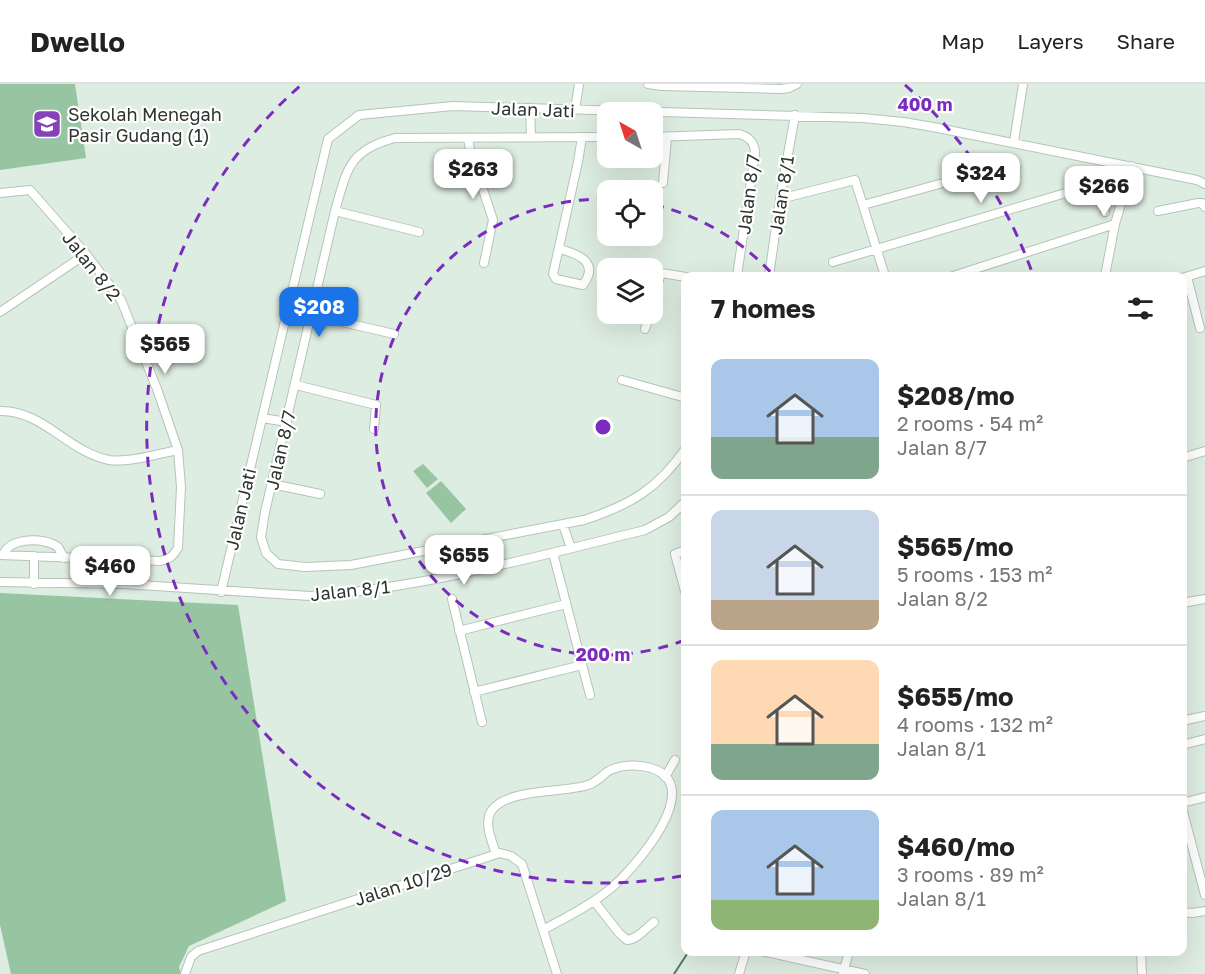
<!DOCTYPE html>
<meta charset="utf-8">
<style>
:root{--surface:#fff;--page:#f6f6f6;--text:#222;--muted:#767676;--line:#e0e0e0;--accent:#1a73e8}
body{margin:0;font-family:"Golos Text",sans-serif;background:var(--page);color:var(--text);height:100vh;display:flex;flex-direction:column;font-size:22px;white-space:nowrap}
*{box-sizing:border-box;margin:0}
p{font-size:20px;color:var(--muted)}
.icon{flex:none;width:33px;height:33px;fill:none;stroke:currentColor;stroke-width:2;stroke-linecap:round;stroke-linejoin:round}
.map{position:relative;flex:1;overflow:hidden}
.drawer{position:absolute;left:681px;top:188px;width:506px;height:684px;display:flex;flex-direction:column;background:var(--surface);border-radius:12px;box-shadow:0 6px 24px #0002}
.drawer>*{flex:none}
.needle{width:39px;rotate:321deg}
.fabs{position:absolute;left:597px;top:18px;display:grid;gap:12px}
.fabs a{display:grid;place-items:center;width:66px;height:66px;border-radius:12px;background:var(--surface);box-shadow:0 6px 24px #0002;font-size:30px}
.price{position:absolute;translate:-50% -51px;padding:0 14px;border-radius:12px;background:#fff;color:#222;font-size:20px;line-height:39px;filter:drop-shadow(0 2px 3px #0008)}
.price::after{content:'';position:absolute;left:50%;top:36px;width:18px;height:14px;margin-left:-9px;background:inherit;clip-path:polygon(0 0,100% 0,50% 100%)}
.price.on{background:var(--accent);color:#fff}
ul{padding:0;list-style:none}
li{display:flex;align-items:center;gap:18px;height:150px;padding:0 30px}
li+li{border-top:2px solid var(--line)}
li span{display:grid;place-items:center;flex:none;width:168px;height:120px;border-radius:12px;color:#555}
li>.icon{margin-inline-start:auto}
span .icon{width:72px;height:72px;fill:#fffc;stroke-width:1}
li b{font-size:26px}
h2{display:flex;justify-content:space-between;align-items:center;height:72px;padding:0 30px;font-size:26px}
header{display:flex;align-items:center;gap:36px;box-sizing:border-box;height:84px;padding:0 30px;background:var(--surface);border-bottom:2px solid var(--line)}
header strong{font-size:28px}
nav{display:flex;gap:33px;margin-inline-start:auto;font-size:21px}
.map>svg:first-child{display:block}
.green{fill:#97c5a1}
.lines{fill:none;stroke-linecap:round;stroke-linejoin:round}
.stream{stroke:#547c5d;stroke-width:2}
.minor-casing{stroke:#b5c4b8;stroke-width:10}
.minor{stroke:#fff;stroke-width:8}
.ring{fill:none;stroke:#7b2cbf;stroke-width:3;stroke-dasharray:10 8}
.labels{text-anchor:middle;dominant-baseline:central;stroke-width:4.5;stroke-linejoin:round;paint-order:stroke}
.street-label{font-size:18px;fill:#2d332e;stroke:#fff}
.poi-label{font-size:18px;fill:#2d332e;stroke:#fff;text-anchor:start}
.centre{fill:#7b2cbf;stroke:#fff;stroke-width:3}
.ring-label{font-size:18px;text-anchor:middle;font-weight:bold;fill:#7b2cbf;stroke:#fff;stroke-width:4.5;stroke-linejoin:round;paint-order:stroke}
</style>
<header>
<strong>Dwello</strong>
<nav><a>Map</a><a>Layers</a><a>Share</a></nav>
</header>
<div class="map">
<svg width="1205" height="890" viewBox="0 0 1205 890">
<rect width="100%" height="100%" fill="#deede1"/>
<path class="green" d="M0,0H75L86,74L0,86Z
M423,380L438,395L427,404L413,387Z
M441,397L466,425L451,439L426,409Z
M0,509L238,521L286,817L189,862L179,883L181,890H11L0,841Z"/>
<g class="lines">
<path class="stream" d="M674,890L689,867"/>
<g class="minor-casing">
<path id="minor" d="M648,0L662,2L781,5L789,4L797,0
M530,24L531,53
M575,26L579,0
M608,53L395,54C349,66 347,85 335,127L265,428L261,453L266,469L278,480L305,483L351,481L584,436C630,421 658,405 686,364
M652,53L739,50C750,53 755,59 755,70L737,192
M468,54L470,66L493,136L484,179
M1014,58L1023,0
M663,99L667,53
M0,109L30,106L86,170L121,216L157,305L178,366L181,403L178,464C173,472 169,476 160,477L0,471
M780,115L855,96L885,192
M863,121L994,85
M335,127L419,148
M1158,127L1198,119H1202L1205,123
M560,165C578,170 600,178 583,201L556,195L553,190L578,78L582,53
M833,178L1096,100L1100,103L1105,128
M769,192L780,115L795,31
M953,192L1115,140
M1105,192L1115,140L1132,82
M1187,193L1200,244
M1182,194L1205,187
M652,219L661,189L686,193
M0,228L86,170
M312,231L394,250
M645,245L650,230
M622,296L686,314
M296,301L376,321L374,345
M0,327C43,326 68,368 109,376C128,379 158,370 178,366
M262,334L287,338
M1182,374L1205,367
M272,400L320,410
M563,441L571,464
M686,466L675,470L686,511
M553,469L590,611
M3,471C10,453 44,453 58,463L64,474
M0,498L124,500L310,512C423,504 535,473 645,446L669,433L686,417
M34,500V472
M221,508L328,55L359,31L453,22L863,34L903,38L933,43L1197,96L1205,100
M452,515L482,638
M1182,519L1205,515
M459,547L566,520
M474,608L582,581
M1182,637L1205,632
M1182,661L1205,655
M665,693L675,676
M1182,719L1205,713
M1182,724L1205,811
M496,770C492,757 483,738 492,726C509,704 564,709 588,701C595,699 601,693 607,688C618,681 635,680 647,683C712,698 633,786 610,805C590,822 566,833 543,846
M594,817L619,849L627,856C638,855 646,844 654,838
M1182,828L1192,829L1205,827
M761,867L865,890
M1141,867L1142,890
M185,890L191,873L198,867L500,769L511,772L522,780L557,890
M739,890L746,867
M843,890L849,867"/>
</g>
<use href="#minor" class="minor"/>
</g>
<g class="ring">
<path d="M685 556A228 228 0 1 1 607 115M654 121A228 228 0 0 1 774 192"/>
<path d="M682 792A456 456 0 0 1 301 1M905 1A456 456 0 0 1 1033 191"/>
</g>
<defs>
<g id="school-square" transform="scale(1.5)"><rect x="-9" y="-9" width="18" height="18" rx="4" fill="#8643b8" stroke="#fff"/><path d="M0-5L7-2L0 1L-7-2ZM-4 1L0 2.5L4 1V4Q0 6-4 4Z" fill="#fff"/></g>
</defs>
<g fill-rule="evenodd">
<use href="#school-square" x="47" y="40"/>
</g>
<g class="labels">
<g class="street-label">
<text transform="translate(533 25) rotate(2)">Jalan Jati</text>
<text transform="translate(748 110) rotate(-83)">Jalan 8/7</text>
<text transform="translate(781 111) rotate(-81)">Jalan 8/1</text>
<text transform="translate(92 182) rotate(52)">Jalan 8/2</text>
<text transform="translate(280 366) rotate(-77)">Jalan 8/7</text>
<text transform="translate(240 425) rotate(-77)">Jalan Jati</text>
<text transform="translate(350 506) rotate(-6)">Jalan 8/1</text>
<text transform="translate(403 800) rotate(-18)">Jalan 10/29</text>
</g>
<g class="poi-label">
<text x="68" y="30">Sekolah Menegah<tspan x="68" dy="21">Pasir Gudang (1)</tspan></text>
</g>
</g>
<circle cx="603" cy="343" r="9" class="centre"/>
<g class="ring-label">
<text x="925" y="27">400 m</text>
<text x="603" y="577">200 m</text>
</g>
</svg>
<div class="fabs">
<a><svg class="needle" viewBox="-14 -14 28 28"><path d="M0-13l5 13h-10z" fill="#e53935"/><path d="M0 13l5-13h-10z" fill="#767676"/></svg></a>
<a><svg class="icon" aria-label="locate" viewBox="0 0 24 24"><circle cx="12" cy="12" r="6"/><path d="M12 2v4M12 18v4M2 12h4M18 12h4"/></svg></a>
<a><svg class="icon" aria-label="layers" viewBox="0 0 24 24"><path d="M12 4l9 5-9 5-9-5zM3 14l9 5 9-5"/></svg></a>
</div>
<b class="price" style="left:473px;top:116px">$263</b>
<b class="price" style="left:981px;top:120px">$324</b>
<b class="price" style="left:1104px;top:133px">$266</b>
<b class="price on" style="left:319px;top:254px">$208</b>
<b class="price" style="left:165px;top:291px">$565</b>
<b class="price" style="left:464px;top:502px">$655</b>
<b class="price" style="left:110px;top:513px">$460</b>
<section class="drawer">
<h2>7 homes<svg class="icon" aria-label="filters" viewBox="0 0 24 24"><path d="M4 7h16M4 17h16"/><circle cx="9" cy="7" r="2"/><circle cx="15" cy="17" r="2"/></svg></h2>
<ul>
<li><span style="background:linear-gradient(#a9c7e8 65%,#7fa58c 0)"><svg class="icon" aria-label="home" viewBox="0 0 24 24"><path d="M3 11l9-7 9 7M6 9v11h12V9"/></svg></span><div><b>$208/mo</b><p>2 rooms · 54 m²</p><p>Jalan 8/7</p></div></li>
<li><span style="background:linear-gradient(#c9d6e8 75%,#b9a48a 0)"><svg class="icon" aria-label="home" viewBox="0 0 24 24"><path d="M3 11l9-7 9 7M6 9v11h12V9"/></svg></span><div><b>$565/mo</b><p>5 rooms · 153 m²</p><p>Jalan 8/2</p></div></li>
<li><span style="background:linear-gradient(#ffd9b3 70%,#7fa58c 0)"><svg class="icon" aria-label="home" viewBox="0 0 24 24"><path d="M3 11l9-7 9 7M6 9v11h12V9"/></svg></span><div><b>$655/mo</b><p>4 rooms · 132 m²</p><p>Jalan 8/1</p></div></li>
<li><span style="background:linear-gradient(#a9c7e8 75%,#8fb573 0)"><svg class="icon" aria-label="home" viewBox="0 0 24 24"><path d="M3 11l9-7 9 7M6 9v11h12V9"/></svg></span><div><b>$460/mo</b><p>3 rooms · 89 m²</p><p>Jalan 8/1</p></div></li>
</ul>
</section>
</div>
